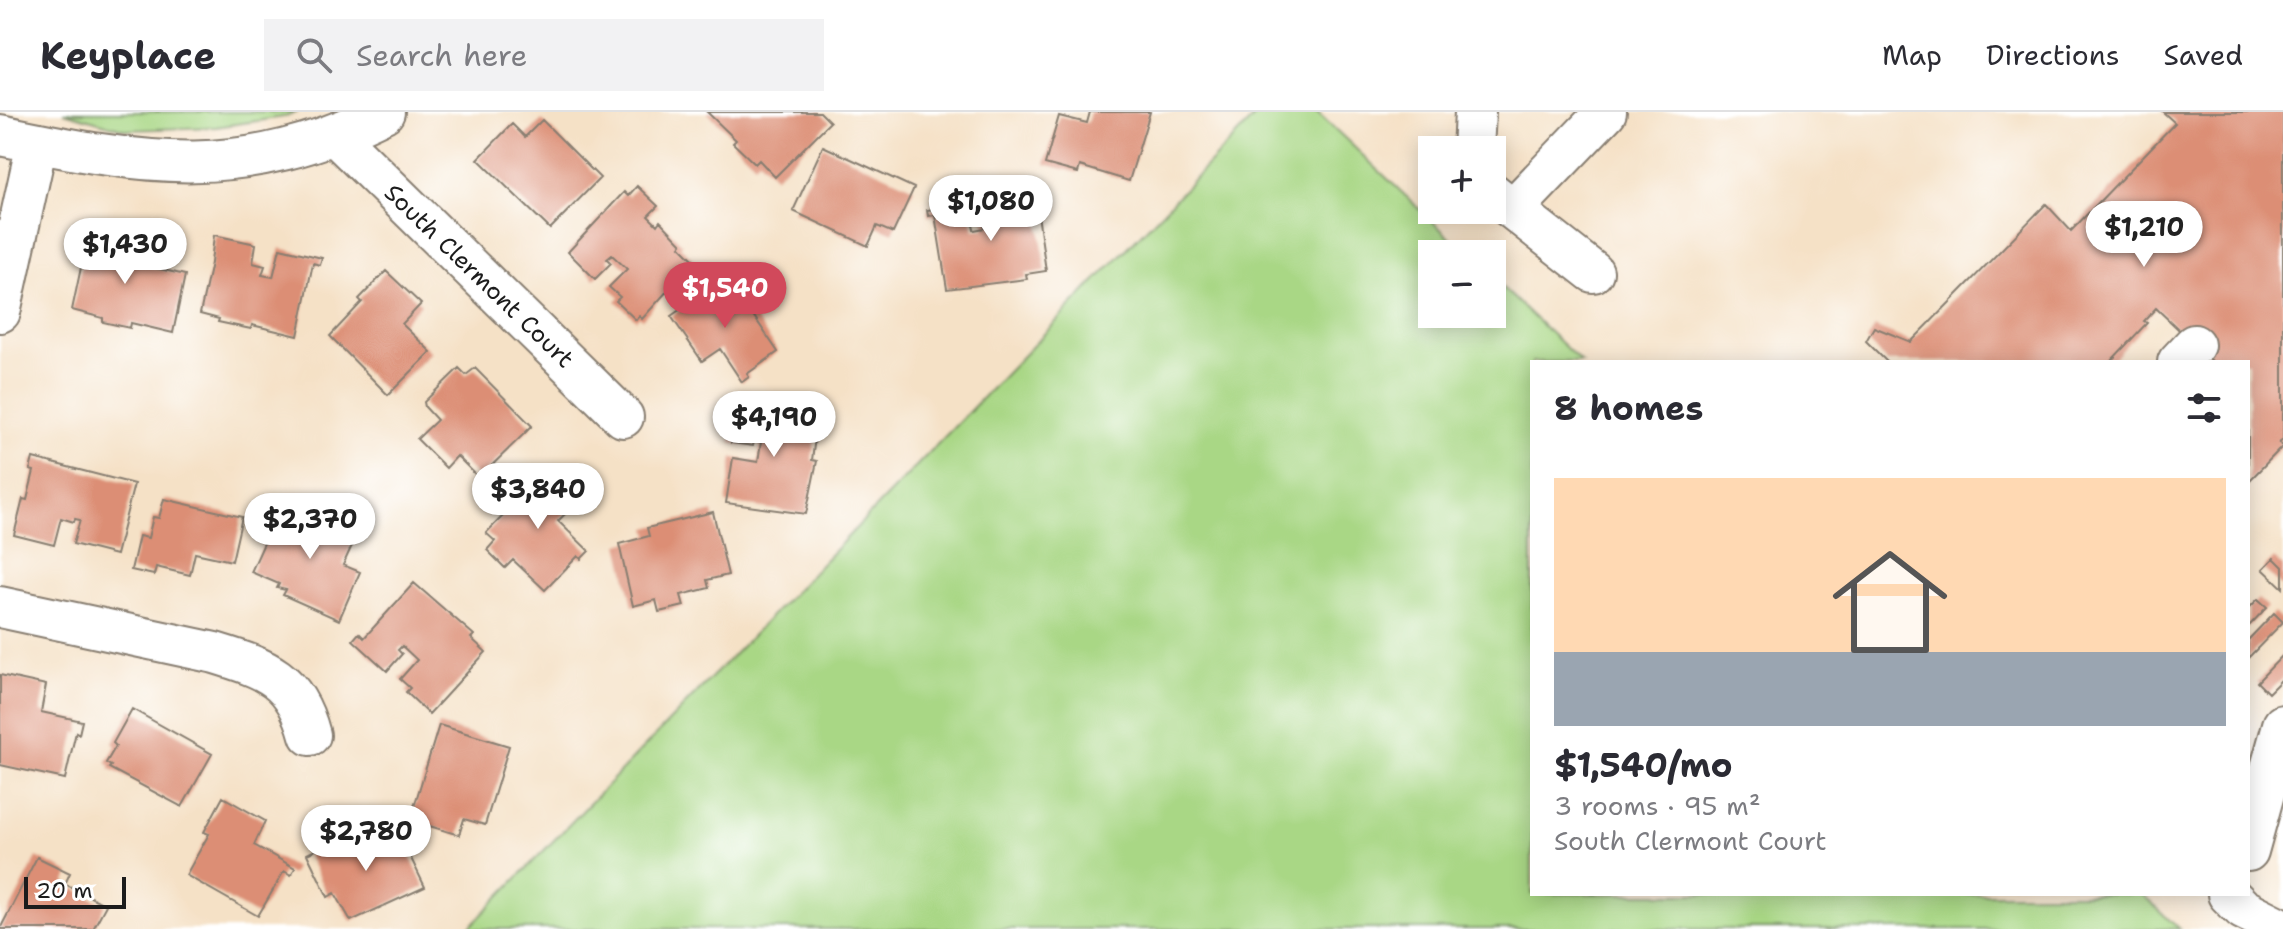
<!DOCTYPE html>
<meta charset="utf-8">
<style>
:root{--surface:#fff;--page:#f2f2f3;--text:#2b2b33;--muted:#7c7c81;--line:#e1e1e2;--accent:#d1495b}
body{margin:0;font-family:"Shantell Sans",sans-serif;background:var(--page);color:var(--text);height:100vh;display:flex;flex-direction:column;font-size:30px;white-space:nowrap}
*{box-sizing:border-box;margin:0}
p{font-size:26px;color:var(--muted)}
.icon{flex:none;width:44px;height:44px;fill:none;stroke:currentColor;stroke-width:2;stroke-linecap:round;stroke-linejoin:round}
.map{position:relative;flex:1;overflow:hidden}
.panel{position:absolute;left:1530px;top:248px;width:720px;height:536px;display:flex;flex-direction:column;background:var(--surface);border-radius:0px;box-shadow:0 4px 20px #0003}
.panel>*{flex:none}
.controls{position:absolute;left:1418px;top:24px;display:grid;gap:16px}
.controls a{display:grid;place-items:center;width:88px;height:88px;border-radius:0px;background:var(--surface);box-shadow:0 4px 20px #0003;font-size:40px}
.scale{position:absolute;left:24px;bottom:20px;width:102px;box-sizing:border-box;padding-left:8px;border:4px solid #1c1c1c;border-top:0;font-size:22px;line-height:28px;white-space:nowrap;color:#1c1c1c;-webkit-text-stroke:6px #fff;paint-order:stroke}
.price{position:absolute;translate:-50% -68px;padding:0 18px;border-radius:28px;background:#fff;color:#222;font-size:26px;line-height:52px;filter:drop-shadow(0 2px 4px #0008)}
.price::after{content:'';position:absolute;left:50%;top:48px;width:24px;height:18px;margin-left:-12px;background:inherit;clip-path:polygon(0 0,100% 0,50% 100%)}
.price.active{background:var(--accent);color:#fff}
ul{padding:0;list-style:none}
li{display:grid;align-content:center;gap:16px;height:424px;padding:0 24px}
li+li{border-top:2px solid var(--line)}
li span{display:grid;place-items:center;height:248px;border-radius:0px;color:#555}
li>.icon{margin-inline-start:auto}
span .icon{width:144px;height:144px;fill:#fffc;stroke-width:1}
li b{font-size:34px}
h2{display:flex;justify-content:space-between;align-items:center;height:96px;padding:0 24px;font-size:34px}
header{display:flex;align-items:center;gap:48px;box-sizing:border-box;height:112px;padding:0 40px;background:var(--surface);border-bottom:2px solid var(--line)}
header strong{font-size:38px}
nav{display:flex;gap:44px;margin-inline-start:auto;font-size:28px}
.search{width:560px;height:72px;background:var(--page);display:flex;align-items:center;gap:20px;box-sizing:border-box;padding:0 28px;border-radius:0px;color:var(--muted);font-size:30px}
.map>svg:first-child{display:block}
.green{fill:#a9d785;stroke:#627a50;stroke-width:2}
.building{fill:#dc8e75}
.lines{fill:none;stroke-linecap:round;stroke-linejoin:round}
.minor-casing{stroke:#887e71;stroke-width:44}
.minor{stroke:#fff;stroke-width:40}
.labels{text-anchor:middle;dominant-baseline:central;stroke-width:8;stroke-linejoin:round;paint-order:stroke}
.street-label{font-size:24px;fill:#1c1c1c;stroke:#fff}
</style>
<header>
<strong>Keyplace</strong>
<div class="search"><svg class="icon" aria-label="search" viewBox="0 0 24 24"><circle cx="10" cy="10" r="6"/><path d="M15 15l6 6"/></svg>Search here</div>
<nav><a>Map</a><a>Directions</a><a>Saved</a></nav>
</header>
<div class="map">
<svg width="2283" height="817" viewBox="0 0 2283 817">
<rect width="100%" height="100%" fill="#fff"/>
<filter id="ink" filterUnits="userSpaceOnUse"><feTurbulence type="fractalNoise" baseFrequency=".0125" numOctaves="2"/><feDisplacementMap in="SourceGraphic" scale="16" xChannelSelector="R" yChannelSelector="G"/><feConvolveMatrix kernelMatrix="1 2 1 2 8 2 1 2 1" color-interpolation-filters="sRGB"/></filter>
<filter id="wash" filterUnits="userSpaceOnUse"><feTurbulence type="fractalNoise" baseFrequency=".006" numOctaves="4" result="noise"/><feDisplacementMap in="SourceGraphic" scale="32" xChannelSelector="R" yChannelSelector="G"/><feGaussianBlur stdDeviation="1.8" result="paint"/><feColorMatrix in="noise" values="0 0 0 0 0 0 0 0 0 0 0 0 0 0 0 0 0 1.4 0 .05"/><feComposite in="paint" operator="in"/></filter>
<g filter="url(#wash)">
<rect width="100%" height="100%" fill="#f5e1c6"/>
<path class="green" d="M64,0H298L284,5L216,15L127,18Z
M1259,0H1317L1467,142H1432V202H1492V166L1581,250H1532V782H2142L2179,817H468Z"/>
<g id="blocks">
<path class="building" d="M707,0H820L830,10L775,65L759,48L755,52L733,31L736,28Z
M1090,0H1150L1129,69L1080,54L1078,61L1045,52L1059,4L1087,11Z
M2163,0H2283V328L2279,331L2283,334L2248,370V250H2213L2156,196L2144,209L2147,211L2110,250H1887L1866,229L1874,215L1911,230L2046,92L2071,119L2175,11Z
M542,8L600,66L550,117L478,47L512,12L525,25Z
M823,34L914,76L893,121L877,114L868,134L793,99Z
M637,74L658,94L648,104L657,113L660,109L682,132L680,134L696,150L692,154L699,160L675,184L669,177L642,207L639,204L636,208L616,189L620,185L609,175L627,157L612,143L607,147L611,151L595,167L568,140L624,80L628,84Z
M1035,81L1046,159L1026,162L1027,167L947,177L935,103L928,104L927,98L969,91L974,118L985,116L983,108L996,106L993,87Z
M90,113L128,122L122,148L185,163L173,221L131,211L130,216L103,210V206L72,198Z
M214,123L256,132L253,151L265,154L262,163L273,165L280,136L322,146L320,153L313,151L298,224L252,213L251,217L218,210L219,207L200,202L211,151Z
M386,159L421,192L402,212L431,240L388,283L330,224L362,190L359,187Z
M732,172L778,240L747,262L749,265L742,270L720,237L702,249L671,204L710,177L714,183Z
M459,256L466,263L475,256L532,314L479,366L457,344L446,356L417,327L437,308L425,295L424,290Z
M737,286L746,287L745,294L818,303L812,348L817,349L806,402L726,391L733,346L758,350L761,330L754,329L753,334L731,331Z
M33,346L134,372L116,443L73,432L80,408L75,407L74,410L61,406L54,433L14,423L23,387L27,388L34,359L30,358Z
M541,354L578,389L558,409L589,439L581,447L578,444L545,478L513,448L505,456L487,438L495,429L486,421L518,389L514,385Z
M164,387L242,405L232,449L195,441L190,463L156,455L154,463L131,458L139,424L148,426L153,405L159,406Z
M318,398L360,416L343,453L360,460L339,508L283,483L286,478L277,476L279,472L251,460L278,400L311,414Z
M713,400L728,463L707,468L709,476L681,483L684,494L659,500L656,488L633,494L619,432L649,424L647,416Z
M2274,446L2283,455V476L2263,457Z
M414,471L474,523L471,526L486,540L429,602L406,580L410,576L400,567L417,548L402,534L398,538L402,542L387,559L353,528L359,521L364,526Z
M2258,487L2267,495L2248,515V497Z
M2274,501L2283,510L2248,546V528Z
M2283,543V566L2268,581L2257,570Z
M0,563L46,573L41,600L82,609L79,622L76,620L65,667L0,653Z
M132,597L212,642L182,695L109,656L111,654L106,651L116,634L113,631Z
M439,613L509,634L485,713L464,707L459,723L410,708Z
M223,685L265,709L254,733L295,756L291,763L284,759L258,804L186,763L209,722L204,720Z
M358,718L368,738L402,722L408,733L405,734L425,775L351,809L335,781L328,785L307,742Z
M37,745L70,761L65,772L106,793L93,817H0Z"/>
</g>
</g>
<g filter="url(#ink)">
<use href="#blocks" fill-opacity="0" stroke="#887e71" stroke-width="2"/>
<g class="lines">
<g class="minor-casing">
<path id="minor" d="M334,22L623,305
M0,23C148,54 242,70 384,0
M1473,38L1475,0
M1492,81L1593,160
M1513,97L1606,0
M0,200L37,31
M2178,250L2194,233
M0,495L215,541C267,557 295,566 310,623
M2248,739L2283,613
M2228,782L2243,797L2283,817"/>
</g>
<use href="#minor" class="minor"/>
</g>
</g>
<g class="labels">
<g class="street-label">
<text transform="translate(479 164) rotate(44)">South Clermont Court</text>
</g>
</g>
</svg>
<div class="controls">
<a>+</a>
<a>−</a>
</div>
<div class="scale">20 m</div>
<b class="price" style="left:991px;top:131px">$1,080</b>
<b class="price" style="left:2144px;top:157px">$1,210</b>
<b class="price" style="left:125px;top:174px">$1,430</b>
<b class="price active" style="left:725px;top:218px">$1,540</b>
<b class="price" style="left:774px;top:347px">$4,190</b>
<b class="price" style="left:538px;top:419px">$3,840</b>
<b class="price" style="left:310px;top:449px">$2,370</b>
<b class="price" style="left:366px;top:761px">$2,780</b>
<section class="panel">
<h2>8 homes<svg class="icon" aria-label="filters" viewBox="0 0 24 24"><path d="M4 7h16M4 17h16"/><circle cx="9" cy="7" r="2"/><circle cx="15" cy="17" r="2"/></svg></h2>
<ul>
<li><span style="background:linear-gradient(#ffd9b3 70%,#9aa5b1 0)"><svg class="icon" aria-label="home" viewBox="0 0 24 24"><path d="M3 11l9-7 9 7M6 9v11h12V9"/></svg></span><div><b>$1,540/mo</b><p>3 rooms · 95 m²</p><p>South Clermont Court</p></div></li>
</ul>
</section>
</div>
